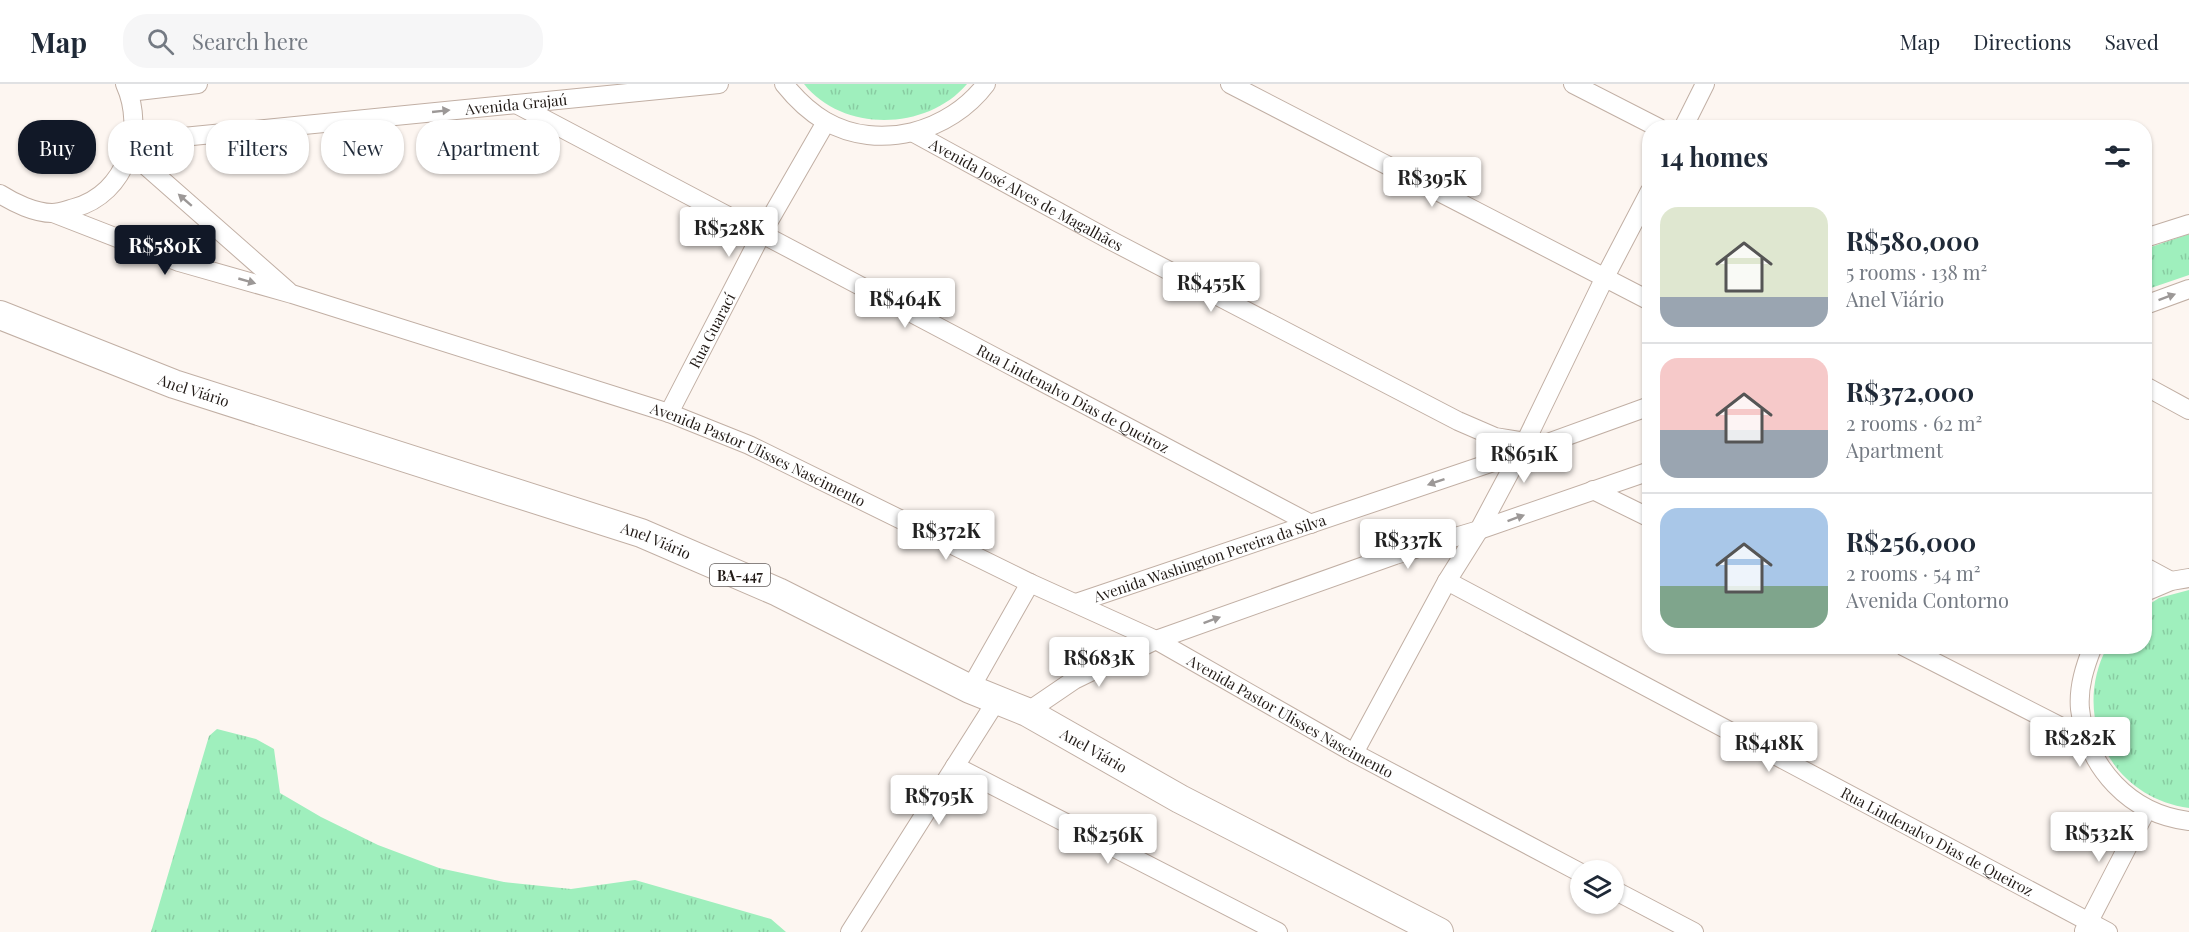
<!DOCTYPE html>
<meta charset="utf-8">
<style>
:root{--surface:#fff;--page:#f6f6f7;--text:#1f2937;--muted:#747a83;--line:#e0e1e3;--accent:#111827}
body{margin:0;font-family:"Playfair Display",serif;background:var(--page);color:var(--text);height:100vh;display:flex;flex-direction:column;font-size:22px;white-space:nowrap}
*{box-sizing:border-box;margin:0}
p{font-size:20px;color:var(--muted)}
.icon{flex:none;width:33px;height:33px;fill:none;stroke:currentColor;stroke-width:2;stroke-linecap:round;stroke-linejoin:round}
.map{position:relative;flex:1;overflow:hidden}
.details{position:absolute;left:1642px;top:36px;width:510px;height:534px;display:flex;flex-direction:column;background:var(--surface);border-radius:24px;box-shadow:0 2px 4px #0004}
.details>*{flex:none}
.guide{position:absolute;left:18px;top:36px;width:570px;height:54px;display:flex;gap:12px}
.controls{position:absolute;left:1570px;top:776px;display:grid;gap:12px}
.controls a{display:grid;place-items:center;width:54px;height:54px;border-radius:50%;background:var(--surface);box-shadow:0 2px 4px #0004;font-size:30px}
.price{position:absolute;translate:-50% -51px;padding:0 14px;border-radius:6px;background:#fff;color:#222;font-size:20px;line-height:39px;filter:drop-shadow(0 2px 3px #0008)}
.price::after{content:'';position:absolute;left:50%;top:36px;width:18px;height:14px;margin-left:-9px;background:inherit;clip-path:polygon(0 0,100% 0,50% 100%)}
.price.current{background:var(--accent);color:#fff}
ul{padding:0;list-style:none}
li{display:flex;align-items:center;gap:18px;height:150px;padding:0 18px}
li+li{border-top:2px solid var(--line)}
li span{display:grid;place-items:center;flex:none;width:168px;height:120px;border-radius:18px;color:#555}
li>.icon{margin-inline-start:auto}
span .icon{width:72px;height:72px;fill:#fffc;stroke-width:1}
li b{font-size:26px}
h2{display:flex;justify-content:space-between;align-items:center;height:72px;padding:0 18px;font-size:26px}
.chip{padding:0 21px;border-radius:24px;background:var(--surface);box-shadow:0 2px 4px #0004;font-size:21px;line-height:54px}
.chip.current{background:var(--accent);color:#fff}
header{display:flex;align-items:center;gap:36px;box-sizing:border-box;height:84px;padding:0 30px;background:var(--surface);border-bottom:2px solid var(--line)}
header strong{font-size:28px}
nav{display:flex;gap:33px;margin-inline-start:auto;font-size:21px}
.search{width:420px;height:54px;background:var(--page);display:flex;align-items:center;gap:15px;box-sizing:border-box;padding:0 21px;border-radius:24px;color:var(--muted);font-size:22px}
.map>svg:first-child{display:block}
.grass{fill:url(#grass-tufts)}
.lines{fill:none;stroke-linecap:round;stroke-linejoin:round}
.street-casing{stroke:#c1afa4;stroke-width:20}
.primary-casing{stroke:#c1afa4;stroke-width:30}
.street{stroke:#fff;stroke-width:18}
.primary{stroke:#fff;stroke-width:28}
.oneway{fill:#9c9897}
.labels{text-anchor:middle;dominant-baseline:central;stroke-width:6;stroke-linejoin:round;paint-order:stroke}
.shield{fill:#fff;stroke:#645f5d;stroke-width:1.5}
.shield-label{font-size:14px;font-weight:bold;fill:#221b17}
.street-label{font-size:15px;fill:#221b17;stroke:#fff}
</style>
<header>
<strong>Map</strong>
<div class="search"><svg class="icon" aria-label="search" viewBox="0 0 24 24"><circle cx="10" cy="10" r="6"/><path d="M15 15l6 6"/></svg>Search here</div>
<nav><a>Map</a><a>Directions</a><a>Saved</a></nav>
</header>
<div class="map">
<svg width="2189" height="848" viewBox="0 0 2189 848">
<defs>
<pattern id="grass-tufts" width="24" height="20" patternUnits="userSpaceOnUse" patternTransform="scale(1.5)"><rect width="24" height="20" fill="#9fefbd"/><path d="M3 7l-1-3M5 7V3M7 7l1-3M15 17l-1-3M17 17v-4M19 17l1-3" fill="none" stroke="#89cca2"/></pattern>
</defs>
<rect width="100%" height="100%" fill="#fdf6f1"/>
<path class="grass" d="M804,0H967C927,47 843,49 804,0Z
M2189,150V191L2145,206V165Z
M2189,506V724C2110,713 2071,632 2107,563L2145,562V523L2159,514Z
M217,645L256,655L274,665L280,709L321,733L378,761L439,784L504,798L571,805L635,796L771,835L786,848H151L209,652Z"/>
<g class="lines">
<g class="street-casing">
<g id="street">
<path d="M784,0C796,15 808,27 825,37C879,68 950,48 986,0"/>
<path d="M1230,0L1650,217"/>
<path d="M1573,0L1659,44"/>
<path d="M129,8L198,0"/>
<path id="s1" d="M516,20L1311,440"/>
<path d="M1683,44L1705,0"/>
<path id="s2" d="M914,49L1108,155L1458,337L1495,353L1526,358"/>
<path id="s3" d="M132,58L719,0"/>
<path d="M129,67L288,207"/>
<path d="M0,110C14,119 35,129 52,129C59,129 67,126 74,124C127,110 146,46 125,0"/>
<path id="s4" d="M53,129L179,178L292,210L669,329L749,361L1030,499L1156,556L1354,669L1581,789"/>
<path d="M2145,154L2189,140"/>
<path d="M2145,221L2189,205"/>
<path d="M2145,302L2189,326"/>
<path id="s5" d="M669,329L762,149L826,38"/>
<path d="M1593,406L1650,434"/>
<path d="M2145,483L2171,497"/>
<path id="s6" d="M1447,497L2108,848"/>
<path d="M2145,508L2171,497L2189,494"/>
<path id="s7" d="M1076,519L1520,369L1650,322"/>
<path d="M1903,562L2087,656"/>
<path d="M2093,562C2085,582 2078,603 2080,625C2087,684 2130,730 2189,737"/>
<path d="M970,605L1030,499"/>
<path d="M1027,628L1074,596L1156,556L1395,471L1479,446L1650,387"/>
<path d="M1354,669L1447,497L1479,446L1520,369L1605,193L1650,107"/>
<path d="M955,682L1278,848"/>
<path d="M1614,806L1694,848"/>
<path d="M2084,847L2147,725"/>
<path d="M850,848L997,616"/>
</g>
</g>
<g class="primary-casing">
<g id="primary">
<path id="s8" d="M0,231L174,300L641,449L778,508L970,605L1027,628L1180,715L1439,848"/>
</g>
</g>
<use href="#street" class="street"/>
<use href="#primary" class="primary"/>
</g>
<defs><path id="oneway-solid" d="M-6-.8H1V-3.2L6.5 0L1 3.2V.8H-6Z" transform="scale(1.5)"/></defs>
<g class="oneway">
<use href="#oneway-solid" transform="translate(441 27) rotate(-6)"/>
<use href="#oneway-solid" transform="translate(185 116) rotate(-139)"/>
<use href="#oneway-solid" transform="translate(247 197) rotate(16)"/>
<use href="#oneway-solid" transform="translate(2167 213) rotate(-20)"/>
<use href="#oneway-solid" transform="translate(1436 398) rotate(161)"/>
<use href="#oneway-solid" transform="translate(1516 434) rotate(-20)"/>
<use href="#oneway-solid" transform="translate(1212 536) rotate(-20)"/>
</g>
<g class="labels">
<rect class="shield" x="710" y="480" width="60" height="22" rx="4.5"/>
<g class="shield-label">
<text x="740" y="491">BA-447</text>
</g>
<g class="street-label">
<text stroke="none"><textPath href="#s3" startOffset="386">Avenida Grajaú</textPath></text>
<text stroke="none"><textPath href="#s2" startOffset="128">Avenida José Alves de Magalhães</textPath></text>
<text stroke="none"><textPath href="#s5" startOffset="93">Rua Guarací</textPath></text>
<text stroke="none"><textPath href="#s8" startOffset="208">Anel Viário</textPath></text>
<text stroke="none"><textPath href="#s1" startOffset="630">Rua Lindenalvo Dias de Queiroz</textPath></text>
<text stroke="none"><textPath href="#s4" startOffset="746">Avenida Pastor Ulisses Nascimento</textPath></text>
<text stroke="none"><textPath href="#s8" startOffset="694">Anel Viário</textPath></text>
<text stroke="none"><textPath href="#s7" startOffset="141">Avenida Washington Pereira da Silva</textPath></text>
<text stroke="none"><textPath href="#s4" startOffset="1340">Avenida Pastor Ulisses Nascimento</textPath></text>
<text stroke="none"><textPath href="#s8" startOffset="1180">Anel Viário</textPath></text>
<text stroke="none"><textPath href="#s6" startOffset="555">Rua Lindenalvo Dias de Queiroz</textPath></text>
</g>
</g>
</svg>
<div class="controls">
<a><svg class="icon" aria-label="layers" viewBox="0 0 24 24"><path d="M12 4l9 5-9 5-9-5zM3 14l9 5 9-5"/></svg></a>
</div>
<b class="price" style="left:1432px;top:124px">R$395K</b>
<b class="price" style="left:729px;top:174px">R$528K</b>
<b class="price current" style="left:165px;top:192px">R$580K</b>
<b class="price" style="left:1211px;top:229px">R$455K</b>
<b class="price" style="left:905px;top:245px">R$464K</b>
<b class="price" style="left:1524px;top:400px">R$651K</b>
<b class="price" style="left:946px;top:477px">R$372K</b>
<b class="price" style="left:1408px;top:486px">R$337K</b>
<b class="price" style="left:1099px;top:604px">R$683K</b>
<b class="price" style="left:2080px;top:684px">R$282K</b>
<b class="price" style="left:1769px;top:689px">R$418K</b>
<b class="price" style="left:939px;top:742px">R$795K</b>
<b class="price" style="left:2099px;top:779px">R$532K</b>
<b class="price" style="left:1108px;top:781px">R$256K</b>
<div class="guide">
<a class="chip current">Buy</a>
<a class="chip">Rent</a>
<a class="chip">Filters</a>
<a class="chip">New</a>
<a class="chip">Apartment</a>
</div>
<section class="details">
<h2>14 homes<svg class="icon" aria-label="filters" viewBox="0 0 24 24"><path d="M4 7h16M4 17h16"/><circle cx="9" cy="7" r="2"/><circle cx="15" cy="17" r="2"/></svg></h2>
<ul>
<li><span style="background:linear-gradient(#dfe7d0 75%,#9aa5b1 0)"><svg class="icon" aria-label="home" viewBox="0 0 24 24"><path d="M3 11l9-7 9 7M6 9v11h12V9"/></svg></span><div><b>R$580,000</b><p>5 rooms · 138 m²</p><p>Anel Viário</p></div></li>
<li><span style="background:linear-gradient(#f6c9c9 60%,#9aa5b1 0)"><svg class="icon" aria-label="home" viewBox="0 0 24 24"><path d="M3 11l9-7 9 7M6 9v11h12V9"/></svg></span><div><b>R$372,000</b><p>2 rooms · 62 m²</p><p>Apartment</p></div></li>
<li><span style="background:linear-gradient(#a9c7e8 65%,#7fa58c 0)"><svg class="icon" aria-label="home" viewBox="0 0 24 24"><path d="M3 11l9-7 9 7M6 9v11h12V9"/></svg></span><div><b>R$256,000</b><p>2 rooms · 54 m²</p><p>Avenida Contorno</p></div></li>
</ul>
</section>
</div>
